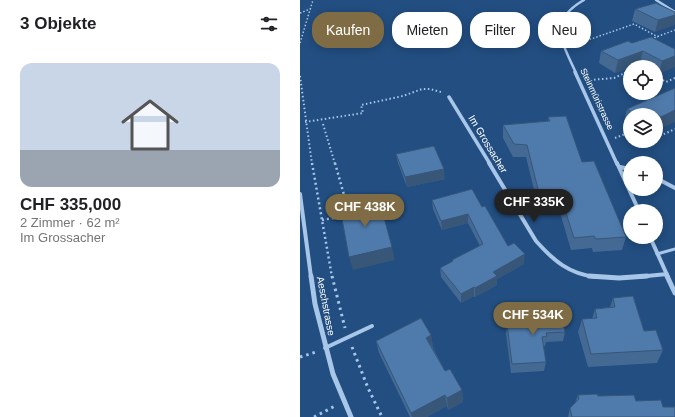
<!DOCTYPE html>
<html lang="de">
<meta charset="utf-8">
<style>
:root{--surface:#fff;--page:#f6f6f6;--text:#202124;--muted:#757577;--accent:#7f6c44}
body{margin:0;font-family:Helvetica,sans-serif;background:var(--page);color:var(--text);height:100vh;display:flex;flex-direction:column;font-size:15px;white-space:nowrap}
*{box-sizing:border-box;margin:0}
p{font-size:13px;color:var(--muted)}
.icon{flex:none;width:22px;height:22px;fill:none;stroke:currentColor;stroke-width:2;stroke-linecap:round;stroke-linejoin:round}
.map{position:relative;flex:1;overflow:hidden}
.drawer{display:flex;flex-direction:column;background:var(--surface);width:300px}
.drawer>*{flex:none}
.top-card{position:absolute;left:12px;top:12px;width:303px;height:36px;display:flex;gap:8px}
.tools{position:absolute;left:323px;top:60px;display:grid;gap:8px}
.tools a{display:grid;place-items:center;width:40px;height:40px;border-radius:50%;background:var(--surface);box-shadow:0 2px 10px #0003;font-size:20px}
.price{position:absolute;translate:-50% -34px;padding:0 9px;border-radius:14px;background:var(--accent);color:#fff;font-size:13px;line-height:26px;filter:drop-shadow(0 1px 2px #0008)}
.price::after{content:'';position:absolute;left:50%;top:24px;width:12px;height:9px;margin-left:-6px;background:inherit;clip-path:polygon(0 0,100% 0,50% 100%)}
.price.on{background:#222;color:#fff}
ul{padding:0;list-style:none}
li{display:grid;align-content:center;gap:8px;height:212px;padding:0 20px}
li span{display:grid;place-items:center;height:124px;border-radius:12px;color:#555}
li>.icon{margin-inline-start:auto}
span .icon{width:72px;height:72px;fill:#fffc;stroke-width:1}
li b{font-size:17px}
h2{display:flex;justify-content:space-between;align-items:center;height:48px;padding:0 20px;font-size:17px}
.chip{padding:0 14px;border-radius:16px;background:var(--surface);box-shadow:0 2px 10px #0003;font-size:14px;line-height:36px}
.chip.on{background:var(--accent);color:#fff}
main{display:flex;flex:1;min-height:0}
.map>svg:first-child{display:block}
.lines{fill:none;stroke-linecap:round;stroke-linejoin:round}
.path-far3{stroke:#a8c6e7;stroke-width:1.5;stroke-dasharray:1.5 2;stroke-linecap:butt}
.path-far2{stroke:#a8c6e7;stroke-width:2;stroke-dasharray:1.5 2.5;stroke-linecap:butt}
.path-far1{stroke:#a8c6e7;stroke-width:2.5;stroke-dasharray:2 3;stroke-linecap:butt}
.path{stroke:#a8c6e7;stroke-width:3;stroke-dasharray:2.5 4;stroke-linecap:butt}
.service-far1{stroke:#a8c6e7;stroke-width:3}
.service{stroke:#a8c6e7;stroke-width:4}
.minor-far3{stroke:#a8c6e7;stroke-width:2.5}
.minor-far2{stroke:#a8c6e7;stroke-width:3.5}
.minor-far1{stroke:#a8c6e7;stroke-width:4}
.minor{stroke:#a8c6e7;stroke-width:5}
.wall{fill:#446a94}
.shaded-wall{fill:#375678}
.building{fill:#4f7bac;stroke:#375678}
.labels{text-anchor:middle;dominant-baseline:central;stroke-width:4;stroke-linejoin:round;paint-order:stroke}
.far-street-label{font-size:9px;fill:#fff;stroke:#224e81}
.street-label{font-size:10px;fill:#fff;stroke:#224e81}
</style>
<main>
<section class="drawer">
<h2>3 Objekte<svg class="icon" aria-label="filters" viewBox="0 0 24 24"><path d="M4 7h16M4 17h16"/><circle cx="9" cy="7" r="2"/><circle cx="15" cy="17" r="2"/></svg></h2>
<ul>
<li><span style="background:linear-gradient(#c9d6e8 70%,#9aa5b1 0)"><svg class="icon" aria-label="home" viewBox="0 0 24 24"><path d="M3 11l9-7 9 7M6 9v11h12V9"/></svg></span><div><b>CHF 335,000</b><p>2 Zimmer · 62 m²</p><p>Im Grossacher</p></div></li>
</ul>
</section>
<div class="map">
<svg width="375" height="417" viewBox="0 0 375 417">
<rect width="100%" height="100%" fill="#224e81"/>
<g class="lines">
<path class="path-far3" d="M0,13L10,9
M272,39H291L334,24L358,37
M351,39L375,30
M0,43L13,0
M324,73L330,71"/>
<path class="path-far2" d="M0,76L12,164
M356,76L366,82L375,78
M290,80L314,78L327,72
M5,122L63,113L61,105L103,96L122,89H130L141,92
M23,124L35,164
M356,134L362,135L375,129
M315,138L330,132"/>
<path class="path-far1" d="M12,163L32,277
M35,163L48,209
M22,220L39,217L43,214"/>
<path class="path" d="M32,276L45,328
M52,347L68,388L82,417
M0,357L16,352
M14,417L35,406"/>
<path class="service-far1" d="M357,254L375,249"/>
<path class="service" d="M25,348L72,326"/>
<path class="minor-far3" d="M356,0L375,12
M276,73C262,42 247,21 284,0"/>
<path class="minor-far2" d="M275,72L317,164
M149,97L190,164"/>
<path class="minor-far1" d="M189,163L236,241C254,261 269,274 296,277
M317,163L339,211
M320,167L330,169
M356,178L375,188
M0,194L11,277
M350,237L368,277
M337,277L367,274"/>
<path class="minor" d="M11,276L15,304L33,374L51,417
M289,276L319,278L347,276
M367,276L375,293"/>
</g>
<path class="wall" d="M335,9L375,12L355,32L332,21Z
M332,43L375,49L359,74L356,72V67H347L340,63L315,73L299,63L301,51Z
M375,88L357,130L356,129V115H330V126L324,122L327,109Z
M248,117L282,162L326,237L322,250L293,252L292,248L271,250L258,206L253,207L252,205L238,206L226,157H213L203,138V125L248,121Z
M96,154L145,179L107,187L98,163Z
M132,200L182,207L208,246L224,264L197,279V285L175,297L174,296L161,303L141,277L140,268L152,262V260L180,246L168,223L142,230L133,209Z
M313,298L363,350L357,363L288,367L278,332L282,319H292L295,309L310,307Z
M221,314L265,332L263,341L246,342L245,346H243L246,362L244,371L211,373L206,334L207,324H220Z
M131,335L133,348L145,371L162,390L163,402L148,410L147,406L127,417H110L79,353L76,341Z
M278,395L298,396L336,401L363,407L375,417H268L270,408L275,403Z"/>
<path class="shaded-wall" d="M375,15V25L355,32L358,20Z
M343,51L340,63L315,73L318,60Z
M375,56V67L359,74L362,61Z
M375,110V122L357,130L361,117Z
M354,112L353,115H347Z
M144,169L145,179L107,187L105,177Z
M168,214V223L142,230L141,221Z
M92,247L95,260L53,270L49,257Z
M225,254L224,264L197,279V285L175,297V288L193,272Z
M174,287V296L161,303V294Z
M131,335L133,348L126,338Z
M162,390L163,402L148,410L147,398Z
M145,395L147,406L127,417H112L111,413Z"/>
<path class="building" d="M356,3L375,12V15L358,20L335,9Z
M351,37L375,49V56L362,61L343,51L318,60L301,51L328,41L332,43Z
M375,88V110L361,117L354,112L347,115H337L327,109Z
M266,116L282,162L294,161L326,237L296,239L294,236L274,238L260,194H254V192L239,193L227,145L214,144L203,125L250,121L248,117Z
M134,146L144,169L105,177L96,154Z
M172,189L182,207L185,206L208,246L214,243L225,254L193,272L197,276L175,288L174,287L161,294L140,268L153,261L152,260L183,244L168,214L141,221L132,200Z
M79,199L92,247L49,257L40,208Z
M333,296L344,331L356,330L363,350L291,354L282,319L297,318L295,309L315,307L313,298Z
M261,312L265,332L246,333L247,336L242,337L246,362L212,364L207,324H222L221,314Z
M121,318L131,335L126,338L145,371L150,369L162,390L147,398L145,395L111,413L76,341Z
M297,394L298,396L334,395L336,401L361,400L363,407H375V417H272L270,408L279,399L278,395Z"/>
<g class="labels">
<g class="far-street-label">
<text transform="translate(297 99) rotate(65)">Steinmüristrasse</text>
</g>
<g class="street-label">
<text transform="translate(188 144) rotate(59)">Im Grossacher</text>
<text transform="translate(26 306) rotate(79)">Aeschstrasse</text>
</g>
</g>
</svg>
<div class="tools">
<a><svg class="icon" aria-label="locate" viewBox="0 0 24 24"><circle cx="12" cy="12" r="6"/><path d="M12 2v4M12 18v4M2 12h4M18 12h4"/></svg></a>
<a><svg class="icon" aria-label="layers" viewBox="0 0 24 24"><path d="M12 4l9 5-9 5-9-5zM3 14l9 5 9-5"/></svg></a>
<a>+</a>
<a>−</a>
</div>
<b class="price on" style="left:234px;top:223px">CHF 335K</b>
<b class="price" style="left:65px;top:228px">CHF 438K</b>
<b class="price" style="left:233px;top:336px">CHF 534K</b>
<div class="top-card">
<a class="chip on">Kaufen</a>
<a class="chip">Mieten</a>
<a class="chip">Filter</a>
<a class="chip">Neu</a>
</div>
</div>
</main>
